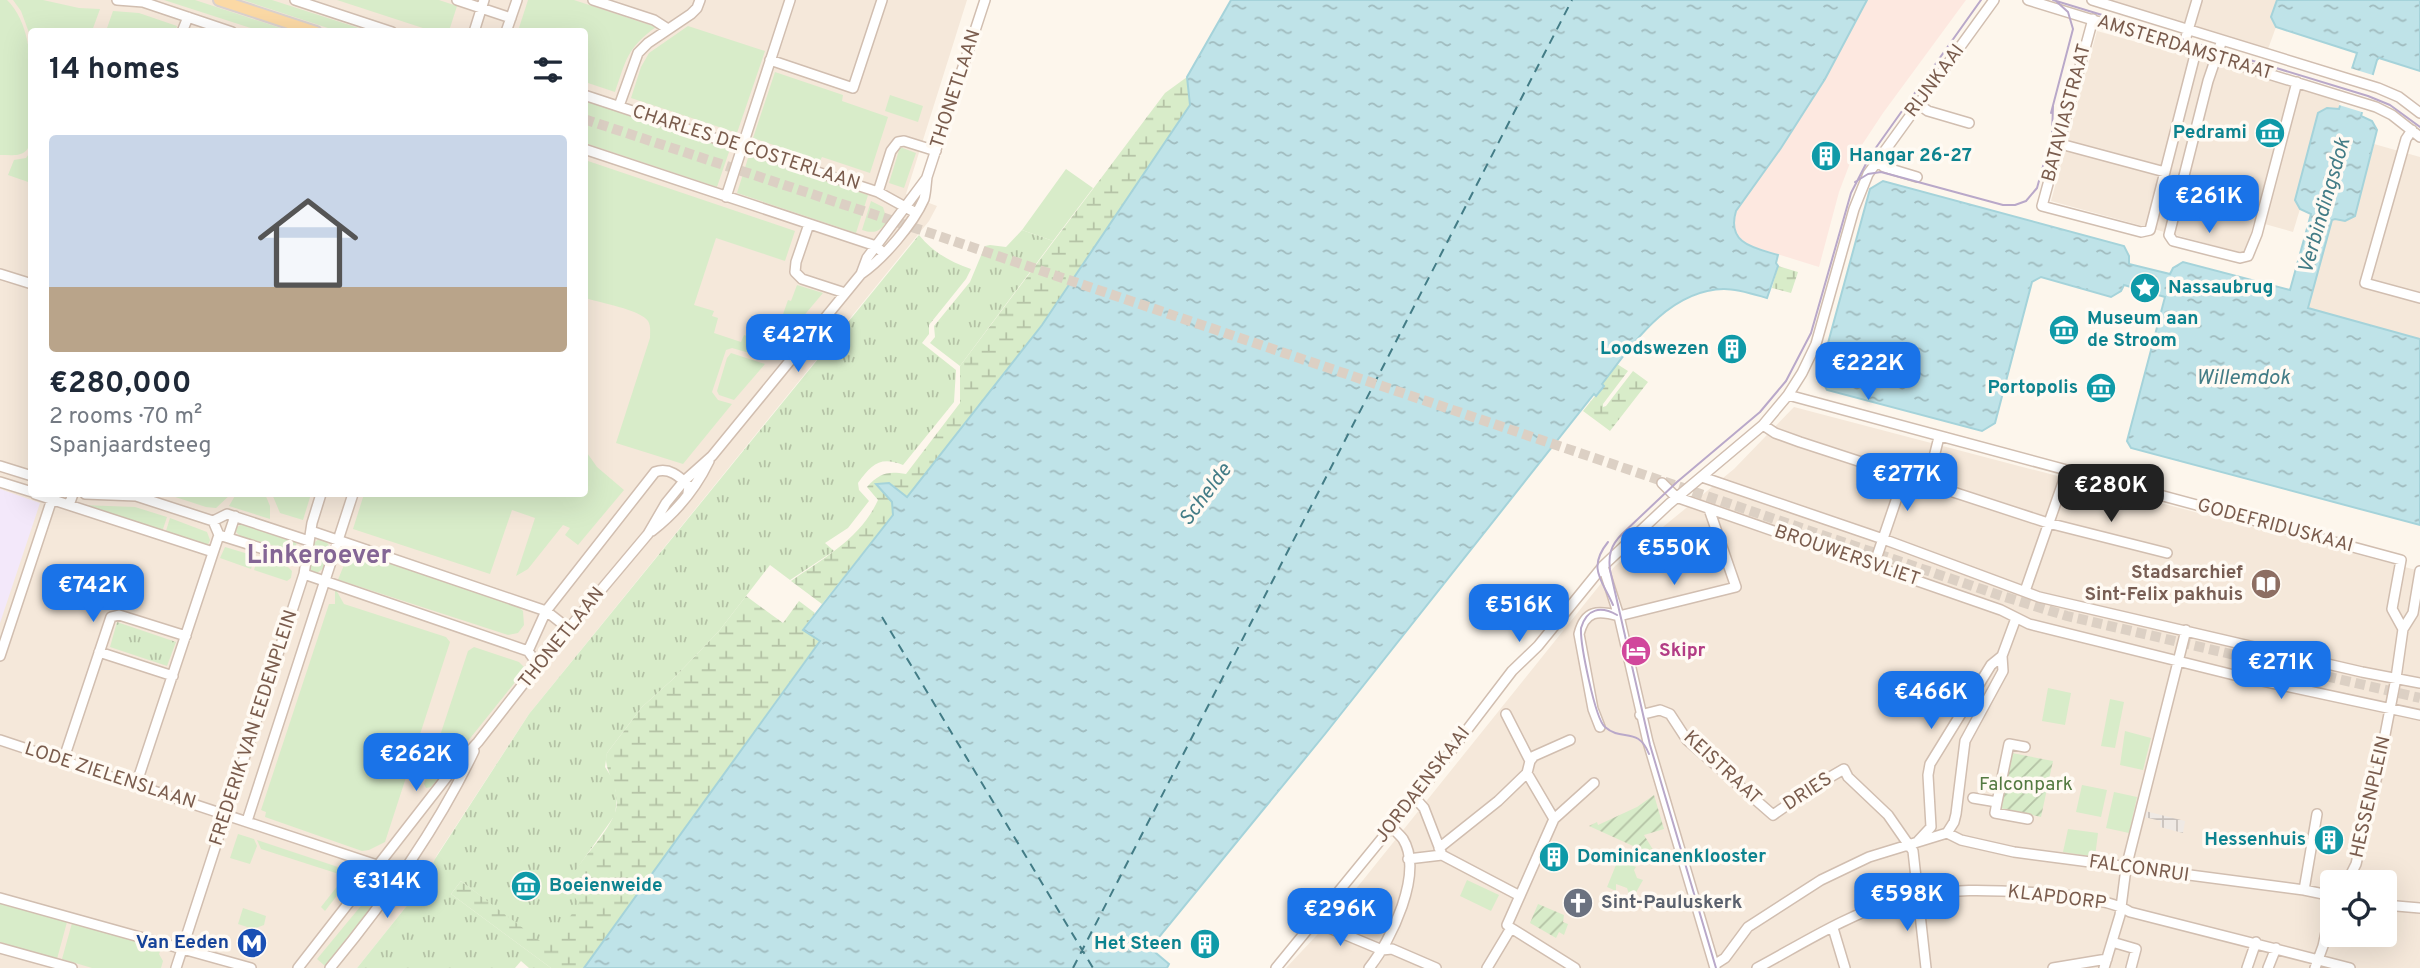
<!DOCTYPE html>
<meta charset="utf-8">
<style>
:root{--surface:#fff;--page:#f6f6f7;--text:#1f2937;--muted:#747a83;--line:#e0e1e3;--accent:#1a73e8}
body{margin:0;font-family:Overpass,sans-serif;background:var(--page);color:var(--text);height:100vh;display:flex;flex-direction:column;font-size:26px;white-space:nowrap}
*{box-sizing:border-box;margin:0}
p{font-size:23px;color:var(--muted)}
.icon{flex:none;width:38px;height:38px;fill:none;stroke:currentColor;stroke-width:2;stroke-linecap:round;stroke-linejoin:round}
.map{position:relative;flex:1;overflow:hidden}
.panel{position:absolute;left:28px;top:28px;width:560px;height:469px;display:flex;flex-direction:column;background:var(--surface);border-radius:7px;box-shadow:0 7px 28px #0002}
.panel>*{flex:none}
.controls{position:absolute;left:2320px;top:870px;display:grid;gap:14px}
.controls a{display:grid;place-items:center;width:77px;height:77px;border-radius:7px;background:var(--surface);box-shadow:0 7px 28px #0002;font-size:35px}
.price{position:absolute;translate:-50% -60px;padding:0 16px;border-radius:14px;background:var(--accent);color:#fff;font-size:23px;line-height:46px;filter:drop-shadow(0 2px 4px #0008)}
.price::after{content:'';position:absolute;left:50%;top:42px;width:21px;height:16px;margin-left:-10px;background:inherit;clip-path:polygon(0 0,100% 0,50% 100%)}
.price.active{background:#222;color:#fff}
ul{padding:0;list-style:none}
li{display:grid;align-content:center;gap:14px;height:371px;padding:0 21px}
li+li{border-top:2px solid var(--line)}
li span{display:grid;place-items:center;height:217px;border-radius:7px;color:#555}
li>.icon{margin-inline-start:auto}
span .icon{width:126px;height:126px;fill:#fffc;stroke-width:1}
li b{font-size:30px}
h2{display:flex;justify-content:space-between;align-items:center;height:84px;padding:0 21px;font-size:30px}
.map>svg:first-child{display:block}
.residential{fill:#f5e8da;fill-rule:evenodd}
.commercial{fill:#fde8e0}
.industrial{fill:url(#industrial-grid)}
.education{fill:#f3e8fa}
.grass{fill:#d8ecc9}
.wetland{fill:url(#wetland-marsh)}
.park{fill:url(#park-tufts)}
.garden{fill:url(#garden-furrows)}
.water{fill:url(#water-ripples);stroke:#a5d3da;stroke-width:2}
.pier{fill:#fdf6ec}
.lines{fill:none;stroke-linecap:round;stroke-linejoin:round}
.ferry{stroke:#437c86;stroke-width:2;stroke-dasharray:9 7;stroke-linecap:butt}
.major-tunnel{stroke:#dcd0c4;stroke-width:10;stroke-dasharray:10 5;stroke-linecap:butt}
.minor-casing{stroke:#d1beb0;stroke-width:12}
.major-casing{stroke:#dad1cd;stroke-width:14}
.minor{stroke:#fff;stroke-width:9}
.major{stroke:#fbd9a5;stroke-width:10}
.tram{stroke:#b9a8c9;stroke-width:2}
.labels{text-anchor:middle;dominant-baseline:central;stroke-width:7;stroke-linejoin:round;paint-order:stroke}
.street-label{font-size:19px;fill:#7a5c4d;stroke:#fffaf3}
.culture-label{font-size:19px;font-weight:bold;fill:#0d838f;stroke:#fffaf3;text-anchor:end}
.education-label{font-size:19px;font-weight:bold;fill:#785e54;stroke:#fffaf3;text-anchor:end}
.hotel-label{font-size:19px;font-weight:bold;fill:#b23c85;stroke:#fffaf3;text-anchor:start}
.park-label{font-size:19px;fill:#537a41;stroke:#fffaf3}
.worship-label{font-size:19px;font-weight:bold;fill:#5b616d;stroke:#fffaf3;text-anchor:start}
.transit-label{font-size:19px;font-weight:bold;fill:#164399;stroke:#fffaf3;text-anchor:end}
.water-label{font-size:21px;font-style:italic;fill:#437c86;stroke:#fffaf3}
.district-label{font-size:26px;font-weight:bold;fill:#846695;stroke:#fffaf3}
</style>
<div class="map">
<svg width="2420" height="968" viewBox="0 0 2420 968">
<defs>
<pattern id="industrial-grid" width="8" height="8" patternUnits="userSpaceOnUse" patternTransform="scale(1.75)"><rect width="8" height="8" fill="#efe9e4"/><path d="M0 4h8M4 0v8" fill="none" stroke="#c7c0bb"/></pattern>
<pattern id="wetland-marsh" width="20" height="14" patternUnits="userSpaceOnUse" patternTransform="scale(1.75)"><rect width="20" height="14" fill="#d8ecc9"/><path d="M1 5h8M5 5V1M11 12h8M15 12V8" fill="none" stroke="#b4c2a5"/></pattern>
<pattern id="park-tufts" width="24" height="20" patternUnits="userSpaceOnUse" patternTransform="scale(1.75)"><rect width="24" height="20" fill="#d8ecc9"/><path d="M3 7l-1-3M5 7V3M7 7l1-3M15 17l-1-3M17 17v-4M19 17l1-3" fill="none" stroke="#b4c2a5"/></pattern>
<pattern id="garden-furrows" width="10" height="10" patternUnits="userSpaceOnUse" patternTransform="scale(1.75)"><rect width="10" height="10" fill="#d8ecc9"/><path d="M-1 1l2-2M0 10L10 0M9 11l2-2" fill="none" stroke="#b4c2a5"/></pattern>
<pattern id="water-ripples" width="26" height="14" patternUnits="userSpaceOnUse" patternTransform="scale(1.75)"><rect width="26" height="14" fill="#bfe3e8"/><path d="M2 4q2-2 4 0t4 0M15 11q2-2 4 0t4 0" fill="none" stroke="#a0bbbe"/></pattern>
</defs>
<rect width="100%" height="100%" fill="#fdf6ec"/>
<path class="residential" d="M0,0H967L906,194L937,206L929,221L529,714L437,855L421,888L357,968H0ZM32,32H584V494H32Z
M2107,0H2277L2271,17L2276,27L2268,49Z
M2097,31L2341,99L2339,110L2327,108L2295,200L2300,209L2293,232L2254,221L2245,254L2051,201Z
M2374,144L2420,157V339L2308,308L2332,220L2355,216Z
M1794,407L2420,571V968H1286L1331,920L1615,566L1734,469ZM2333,882H2385V934H2333Z"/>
<path class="commercial" d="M1867,0H1966L1883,113L1850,163L1839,192L1819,267L1745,244L1734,230L1736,211L1781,148L1825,79Z"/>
<path class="industrial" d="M2145,811L2185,821L2183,833L2160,827L2161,821L2144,817Z"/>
<path class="education" d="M0,489L40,503L0,623Z"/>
<path class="grass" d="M0,0H7C39,31 30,97 31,139C28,158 16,155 0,155Z
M13,0H43L79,8L100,9L92,31L32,32L31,38L21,11Z
M164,0H195L290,31H260Z
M243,0H272L368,31H337Z
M337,0H439L457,6L449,31H432Z
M528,0H574L656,27C627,48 626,60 615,92L585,82L584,32L518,31Z
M113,11L139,13L177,26L175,31H106Z
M688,26L765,51L737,133L631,98L641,67L649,53Z
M775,72L843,95L842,101L888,117L870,173L822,157L820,161L753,138Z
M890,95L923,106L918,122L885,111Z
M585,101L730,149L717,187L585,143Z
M900,147L916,153L904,188L889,183Z
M31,151V183L8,175L14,160L26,158Z
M749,155L868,195L856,233L737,193Z
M585,160L795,231L785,261L716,238L694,305L714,311L712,316L718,318L714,333L741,342L744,335L758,340L753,354L732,348L726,350L712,392L718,400L732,404L683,464L616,443L650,338C650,332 651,326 648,321C641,310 598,302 585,298Z
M1066,169L1093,188L1053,241L1022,230Z
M871,201L883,207L887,220C881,232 874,234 862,230Z
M797,285L823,293L785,338L781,337L786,322L781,320L788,300L791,301Z
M731,353L765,364L734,400L719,395L717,391L727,358Z
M585,450L597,467L624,490L578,545L565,535L570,528L563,525L528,569L516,576L535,518L512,510L490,574L353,529L364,494H584Z
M166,494H231L216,508L206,507Z
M236,494H265L270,506V519L229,506Z
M272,494H311L303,520L280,513Z
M81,505L135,507L167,517L162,532Z
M170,518L207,532L210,540L207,547L165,534Z
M242,524L297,540L294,557L286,554L287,551L240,536L236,532L237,527Z
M319,539L326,541L330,547L324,568L317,573L312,572L308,567L312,544Z
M225,547L255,556L251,569L220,558Z
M351,548L356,549V552L515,604L523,611L524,625L518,633L508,635L339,580L337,582Z
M258,557L288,567L292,571L291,578L287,581L254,570Z
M335,588L344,604L446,637L450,642L385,842L369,850L362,851L265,817L266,812L261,810L329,604H335Z
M474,647L519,662L524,667V671L431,787L426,788L424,784L468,651Z
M2048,688L2071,693L2065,725L2042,721Z
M2110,699L2124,702L2115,748L2101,746Z
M2125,731L2151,738L2143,770L2120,765Z
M2082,785L2107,790L2101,817L2076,812Z
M2114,792L2137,797L2129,833L2106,828Z
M2068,829L2098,833L2095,857L2063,852Z
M238,834L254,839L257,846L250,864L230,858Z
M257,840L338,867L344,875L342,889L325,911L321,907L339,884L342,875L261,849Z
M1618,860L1636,867L1634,870L1637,878L1643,880L1634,896L1630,897L1627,888L1616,884V891L1607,887Z
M1467,880L1499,895L1491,911L1460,896Z
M374,890H378L379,894L358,925L325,966L317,959Z
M0,903L67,922L57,959L0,942Z
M243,908L266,916L264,925L253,929L238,924Z
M72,923L161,949L159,954L163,961L161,968H92L62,959Z"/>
<path class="wetland" d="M1187,77L1190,105L1042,325L907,498L889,483L877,485L892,502L893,515L822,604L791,581C824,558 861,538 878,500L867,487C880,473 887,471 906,474L960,403V366L1165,93Z
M1778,266L1798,272L1791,293L1772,288Z
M1617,364L1628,371L1603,404V407L1606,406L1633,371L1648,382L1610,431L1583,411L1603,386L1602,384Z
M746,596L783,623L799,601L815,613L803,629L820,640L584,968H551L451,894L461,881L548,946C553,928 557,899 567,883C579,861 605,837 614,815C625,790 601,771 607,753L642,707L673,679L719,631Z"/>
<path class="park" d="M1022,230L1053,241L960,366L930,343L935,337L934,326L970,282L985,246L990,245L1006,247Z
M919,235C934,253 949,261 971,269L966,279L929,325V334L922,343L956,370L954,402L903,465C880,456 872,464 858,483L859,490L869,501L848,528L825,543L834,551L790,580L770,565L719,631L673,679L642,707L607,753L605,767L614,781L617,798L615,815L566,884L579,904L548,947L461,881L451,894L551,968H529L521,961L515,968H357L421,888L435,859L529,714Z
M117,622L176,642L167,666L110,647Z"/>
<path class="garden" d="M2012,753L2053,761L2041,817L2000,808Z
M1654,795L1664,829L1644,835L1655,853L1653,855L1589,826L1597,822L1598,825L1637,807Z
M1538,904L1564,915L1563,922L1568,924L1564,935L1559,932L1556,938L1530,923Z"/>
<path class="water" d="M1231,0H1867L1825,79L1781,148L1736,211C1726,244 1755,248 1778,255L1776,263L1778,266L1767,298C1753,294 1738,289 1724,289C1668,290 1632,345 1602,384L1604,386L1596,396L1594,394L1325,734L1150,948L1169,964L1167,968H584L820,641L803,630L893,515L892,502L876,484L889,483L907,497L1042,325L1190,105L1187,77Z
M2277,0H2420V71L2379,58L2377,60L2361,116L2372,121L2377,130L2355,216L2345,221L2335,219L2332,220L2308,308L2420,339V525L2131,448L2127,441L2165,297L2124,285L2121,291L2111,297L2041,277L2032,282L1995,423L1982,431L1827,390L1819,376L1870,189L1883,181L2124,246L2129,256V264L2170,274L2173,268L2183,262L2290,290L2311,214L2300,209L2295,200L2318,113L2327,108L2339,109L2357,53L2276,27L2271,17Z"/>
<path class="pier" d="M2350,68L2376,76L2365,113L2339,105Z"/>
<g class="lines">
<path class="ferry" d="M882,617L1093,968
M1073,968L1572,0"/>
<path class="major-tunnel" d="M584,119L927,232L2002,596L2067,616L2420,698"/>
<g class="minor-casing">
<path id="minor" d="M117,0L143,2L232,32
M295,0L392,32
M457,0L511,18
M593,0L654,20L668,29
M2028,0L2376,107L2392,115L2420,137
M2092,0L2378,88L2399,97L2420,113
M2093,19L2042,206L2141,232L2150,230L2196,51
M182,32L188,17
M474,32L484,0
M506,32L517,0
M2222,40L2208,81L2169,235L2173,241L2240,258L2248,256L2257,234L2297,82
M2183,47L2197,0
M770,60L853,88L882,0
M584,95L878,192L916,213
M1918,104L1928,111L1969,123
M619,106L638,53L648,43L691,14L697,8L700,0
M2412,130L2406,139L2365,283L2420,298
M2068,146L2165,172
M584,149L876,246L884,254
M1876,161L1884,167L1917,177
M878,192L891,151L898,142L904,141L936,151
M726,197L790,0
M809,224L796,262L795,272L802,279L845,293
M0,274L32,284
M861,274L867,258L926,179
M1788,395L2401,560L2392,609L2403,629
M1763,425L1775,433L1800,442L2048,523L2167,553
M0,466L32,476
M1702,477L1883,539L2039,597L2362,672L2420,683
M0,482L32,492
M1662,483L1676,497L2001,610L2029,624L2234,675L2420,715
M1927,485L1939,437
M35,494L213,552
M85,494L136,496L213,521L227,514L309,541
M69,505L73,494
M213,521L219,535L305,562
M311,531L546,611L569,629
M652,531C675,513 696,488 709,461
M228,537L235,516
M1874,565L1904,477
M1603,566L1619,616L1648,742L1715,968
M304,574L528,651L538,665
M2025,591L2067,471
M1619,616L1736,587L1709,509
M528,651L546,611L655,472C669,467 679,476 689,486L688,493
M99,652L173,676
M0,656L52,499
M1506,714L1530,761
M1640,715L1660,710L1670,714L1687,740L1773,815L1813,787L1844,769L1848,777L1888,815L1913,851L1926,968
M1600,727L1593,709L1579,634C1585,610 1598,610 1619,616
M0,740L401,873
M63,761L111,617L119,615L186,636
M1527,773L1530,761L1534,756L1570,740
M1527,773L1554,819
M136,785L219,535
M1415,798L1424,808L1441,852
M1973,798L1997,802L2009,744L2025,747
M1997,802L1995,813L2028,819
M1554,819L1594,783
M247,821L353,494
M1947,833L1961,840L2014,852L2304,890L2333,896
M1918,841L1931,827L1928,775L1930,764L1991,665L2002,656
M1439,848L1498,801L1527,773
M1442,855L1520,896
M1408,859L1442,855
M2347,882L2356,864L2377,776L2396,678L2403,629L2413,613L2420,571
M2304,890L2317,814
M0,898L251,968
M2385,905L2420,908
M1316,918L1327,927L1382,950L1392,949L1436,968
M1507,925L1554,819
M1833,928L1845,968
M2112,942L2136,949L2131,968
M0,948L72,968
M1714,965L1725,958L1748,927L1821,880L1869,857L1947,833L1954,822L1956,814L1965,741L2003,671L2002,656L2016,618
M176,968L304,574L312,523L321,494
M298,968L453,769L478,742L538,665L648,534L666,503L684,481L712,456L861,274C883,259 913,224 924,199C926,192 926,184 927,177L985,0
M330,968C383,904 438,827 474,751
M1276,968L1415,798L1512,671L1538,646L1603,566L1669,504L1763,425L1788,395L1802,373L1816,344L1854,209L1868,174L1994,0
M1369,968C1391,941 1424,873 1403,839C1400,835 1395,831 1392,827
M1487,968L1511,928L1575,968
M1757,968C1802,944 1848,914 1898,900C1945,887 1993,890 2042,893C2066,895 2110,899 2130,912L2350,968
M2053,968L2107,959
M2104,968L2120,915L2126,868L2186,630
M2247,968L2256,942
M2268,968L2276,948
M2315,968L2323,946L2333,900"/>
</g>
<g class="major-casing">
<path id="major" d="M219,0L316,32"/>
</g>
<use href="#minor" class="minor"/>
<use href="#major" class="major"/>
<path class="tram" d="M2053,0L2368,96L2390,105L2420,127
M2051,113L2073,29L2068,12L2057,2
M1855,182L1868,174L1881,172L2003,205H2015L2026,201L2037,188L2052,134L2053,106
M1608,542C1587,568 1602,580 1613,605
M1617,615C1601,606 1587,608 1581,628C1580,643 1595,719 1605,727C1622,742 1638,726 1649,754
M1716,968L1650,745L1610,570C1608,555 1611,545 1622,534L1677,482L1760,412L1786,381L1811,333L1851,193L1870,156L1981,0"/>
</g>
<defs>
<g id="museum-disc" transform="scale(1.575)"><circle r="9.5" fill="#0f9aa8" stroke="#fffaf3"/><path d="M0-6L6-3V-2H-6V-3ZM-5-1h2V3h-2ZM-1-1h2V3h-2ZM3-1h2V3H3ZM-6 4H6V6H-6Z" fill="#fff"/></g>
<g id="building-disc" transform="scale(1.575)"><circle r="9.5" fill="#0f9aa8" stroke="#fffaf3"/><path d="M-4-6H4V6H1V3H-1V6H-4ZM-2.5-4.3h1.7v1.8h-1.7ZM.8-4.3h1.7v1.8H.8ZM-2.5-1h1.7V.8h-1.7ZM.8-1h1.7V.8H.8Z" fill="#fff"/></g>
<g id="sight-disc" transform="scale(1.575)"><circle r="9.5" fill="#0f9aa8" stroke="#fffaf3"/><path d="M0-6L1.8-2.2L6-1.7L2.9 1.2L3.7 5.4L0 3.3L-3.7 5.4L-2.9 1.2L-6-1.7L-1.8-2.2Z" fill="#fff"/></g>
<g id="library-disc" transform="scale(1.575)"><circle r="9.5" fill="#8d6e63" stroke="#fffaf3"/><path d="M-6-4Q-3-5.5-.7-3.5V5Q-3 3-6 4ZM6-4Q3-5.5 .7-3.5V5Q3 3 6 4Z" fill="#fff"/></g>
<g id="hotel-disc" transform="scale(1.575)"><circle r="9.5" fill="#d1479c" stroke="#fffaf3"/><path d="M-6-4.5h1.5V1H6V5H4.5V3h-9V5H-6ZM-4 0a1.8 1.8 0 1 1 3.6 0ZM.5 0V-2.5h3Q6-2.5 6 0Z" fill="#fff"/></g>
<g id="church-disc" transform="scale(1.575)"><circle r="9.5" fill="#6b7280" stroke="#fffaf3"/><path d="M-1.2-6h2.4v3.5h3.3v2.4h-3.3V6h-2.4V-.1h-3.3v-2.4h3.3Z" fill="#fff"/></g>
<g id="metro-disc" transform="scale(1.575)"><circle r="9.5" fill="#1a4fb4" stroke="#fffaf3"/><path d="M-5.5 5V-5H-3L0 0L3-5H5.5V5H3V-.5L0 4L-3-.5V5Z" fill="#fff"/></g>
</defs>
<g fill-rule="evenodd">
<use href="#museum-disc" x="2270" y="133"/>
<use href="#building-disc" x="1826" y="156"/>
<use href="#sight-disc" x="2145" y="288"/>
<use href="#museum-disc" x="2064" y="330"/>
<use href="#building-disc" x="1732" y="349"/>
<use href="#museum-disc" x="2101" y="388"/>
<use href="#library-disc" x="2266" y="584"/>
<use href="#hotel-disc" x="1636" y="651"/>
<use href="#building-disc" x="2329" y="840"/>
<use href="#building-disc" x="1554" y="857"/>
<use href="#museum-disc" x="526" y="886"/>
<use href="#church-disc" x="1578" y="903"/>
<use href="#metro-disc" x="252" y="943"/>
<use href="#building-disc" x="1205" y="944"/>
</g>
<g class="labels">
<g class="street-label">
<text transform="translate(2185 48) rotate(17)">AMSTERDAMSTRAAT</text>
<text transform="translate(1935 81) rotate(-53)">RIJNKAAI</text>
<text transform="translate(956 89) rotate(-72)">THONETLAAN</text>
<text transform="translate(2067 113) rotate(-75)">BATAVIASTRAAT</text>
<text transform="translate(746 148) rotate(18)">CHARLES DE COSTERLAAN</text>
<text transform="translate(2275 526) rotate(15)">GODEFRIDUSKAAI</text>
<text transform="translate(1847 556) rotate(19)">BROUWERSVLIET</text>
<text transform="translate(562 638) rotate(-51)">THONETLAAN</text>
<text transform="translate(254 728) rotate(-72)">FREDERIK VAN EEDENPLEIN</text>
<text transform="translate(1722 768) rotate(43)">KEISTRAAT</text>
<text transform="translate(110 776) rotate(18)">LODE ZIELENSLAAN</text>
<text transform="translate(1423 785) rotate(-52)">JORDAENSKAAI</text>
<text transform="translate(1808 792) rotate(-33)">DRIES</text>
<text transform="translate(2371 797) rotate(-77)">HESSENPLEIN</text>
<text transform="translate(2139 869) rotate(8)">FALCONRUI</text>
<text transform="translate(2057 898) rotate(7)">KLAPDORP</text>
</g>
<g class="culture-label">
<text x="2247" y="133">Pedrami</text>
<text x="1849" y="156" text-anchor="start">Hangar 26-27</text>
<text x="2168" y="288" text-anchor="start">Nassaubrug</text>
<text x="2087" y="319" text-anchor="start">Museum aan<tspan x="2087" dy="22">de Stroom</tspan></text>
<text x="1709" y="349">Loodswezen</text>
<text x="2078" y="388">Portopolis</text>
<text x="2306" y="840">Hessenhuis</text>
<text x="1577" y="857" text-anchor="start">Dominicanenklooster</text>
<text x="549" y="886" text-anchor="start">Boeienweide</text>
<text x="1182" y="944">Het Steen</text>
</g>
<g class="education-label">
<text x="2243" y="573">Stadsarchief<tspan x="2243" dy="22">Sint-Felix pakhuis</tspan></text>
</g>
<g class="hotel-label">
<text x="1659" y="651">Skipr</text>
</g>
<g class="park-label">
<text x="2026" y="785">Falconpark</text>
</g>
<g class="worship-label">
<text x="1601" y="903">Sint-Pauluskerk</text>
</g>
<g class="transit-label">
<text x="229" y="943">Van Eeden</text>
</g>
<g class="water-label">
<text transform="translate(2325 206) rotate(-74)">Verbindingsdok</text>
<text x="2243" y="378">Willemdok</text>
<text transform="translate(1206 495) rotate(-53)">Schelde</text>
</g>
<g class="district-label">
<text x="319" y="556">Linkeroever</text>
</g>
</g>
</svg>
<div class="controls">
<a><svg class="icon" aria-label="locate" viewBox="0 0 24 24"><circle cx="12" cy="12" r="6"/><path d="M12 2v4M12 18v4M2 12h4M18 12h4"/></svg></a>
</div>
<b class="price" style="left:2209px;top:235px">€261K</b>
<b class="price" style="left:798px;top:374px">€427K</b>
<b class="price" style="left:1868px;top:402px">€222K</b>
<b class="price" style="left:1907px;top:513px">€277K</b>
<b class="price active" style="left:2111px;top:524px">€280K</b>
<b class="price" style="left:1674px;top:587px">€550K</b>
<b class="price" style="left:93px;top:624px">€742K</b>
<b class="price" style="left:1519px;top:644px">€516K</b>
<b class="price" style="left:2281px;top:701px">€271K</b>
<b class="price" style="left:1931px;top:731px">€466K</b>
<b class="price" style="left:416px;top:793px">€262K</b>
<b class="price" style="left:387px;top:920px">€314K</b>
<b class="price" style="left:1907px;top:933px">€598K</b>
<b class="price" style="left:1340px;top:948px">€296K</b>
<section class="panel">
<h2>14 homes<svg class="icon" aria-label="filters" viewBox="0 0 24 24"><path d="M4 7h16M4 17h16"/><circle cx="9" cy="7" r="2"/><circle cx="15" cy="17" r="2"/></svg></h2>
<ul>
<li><span style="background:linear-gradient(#c9d6e8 70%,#b9a48a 0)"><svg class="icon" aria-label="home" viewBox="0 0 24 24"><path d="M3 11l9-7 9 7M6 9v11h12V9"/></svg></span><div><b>€280,000</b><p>2 rooms · 70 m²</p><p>Spanjaardsteeg</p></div></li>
</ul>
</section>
</div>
